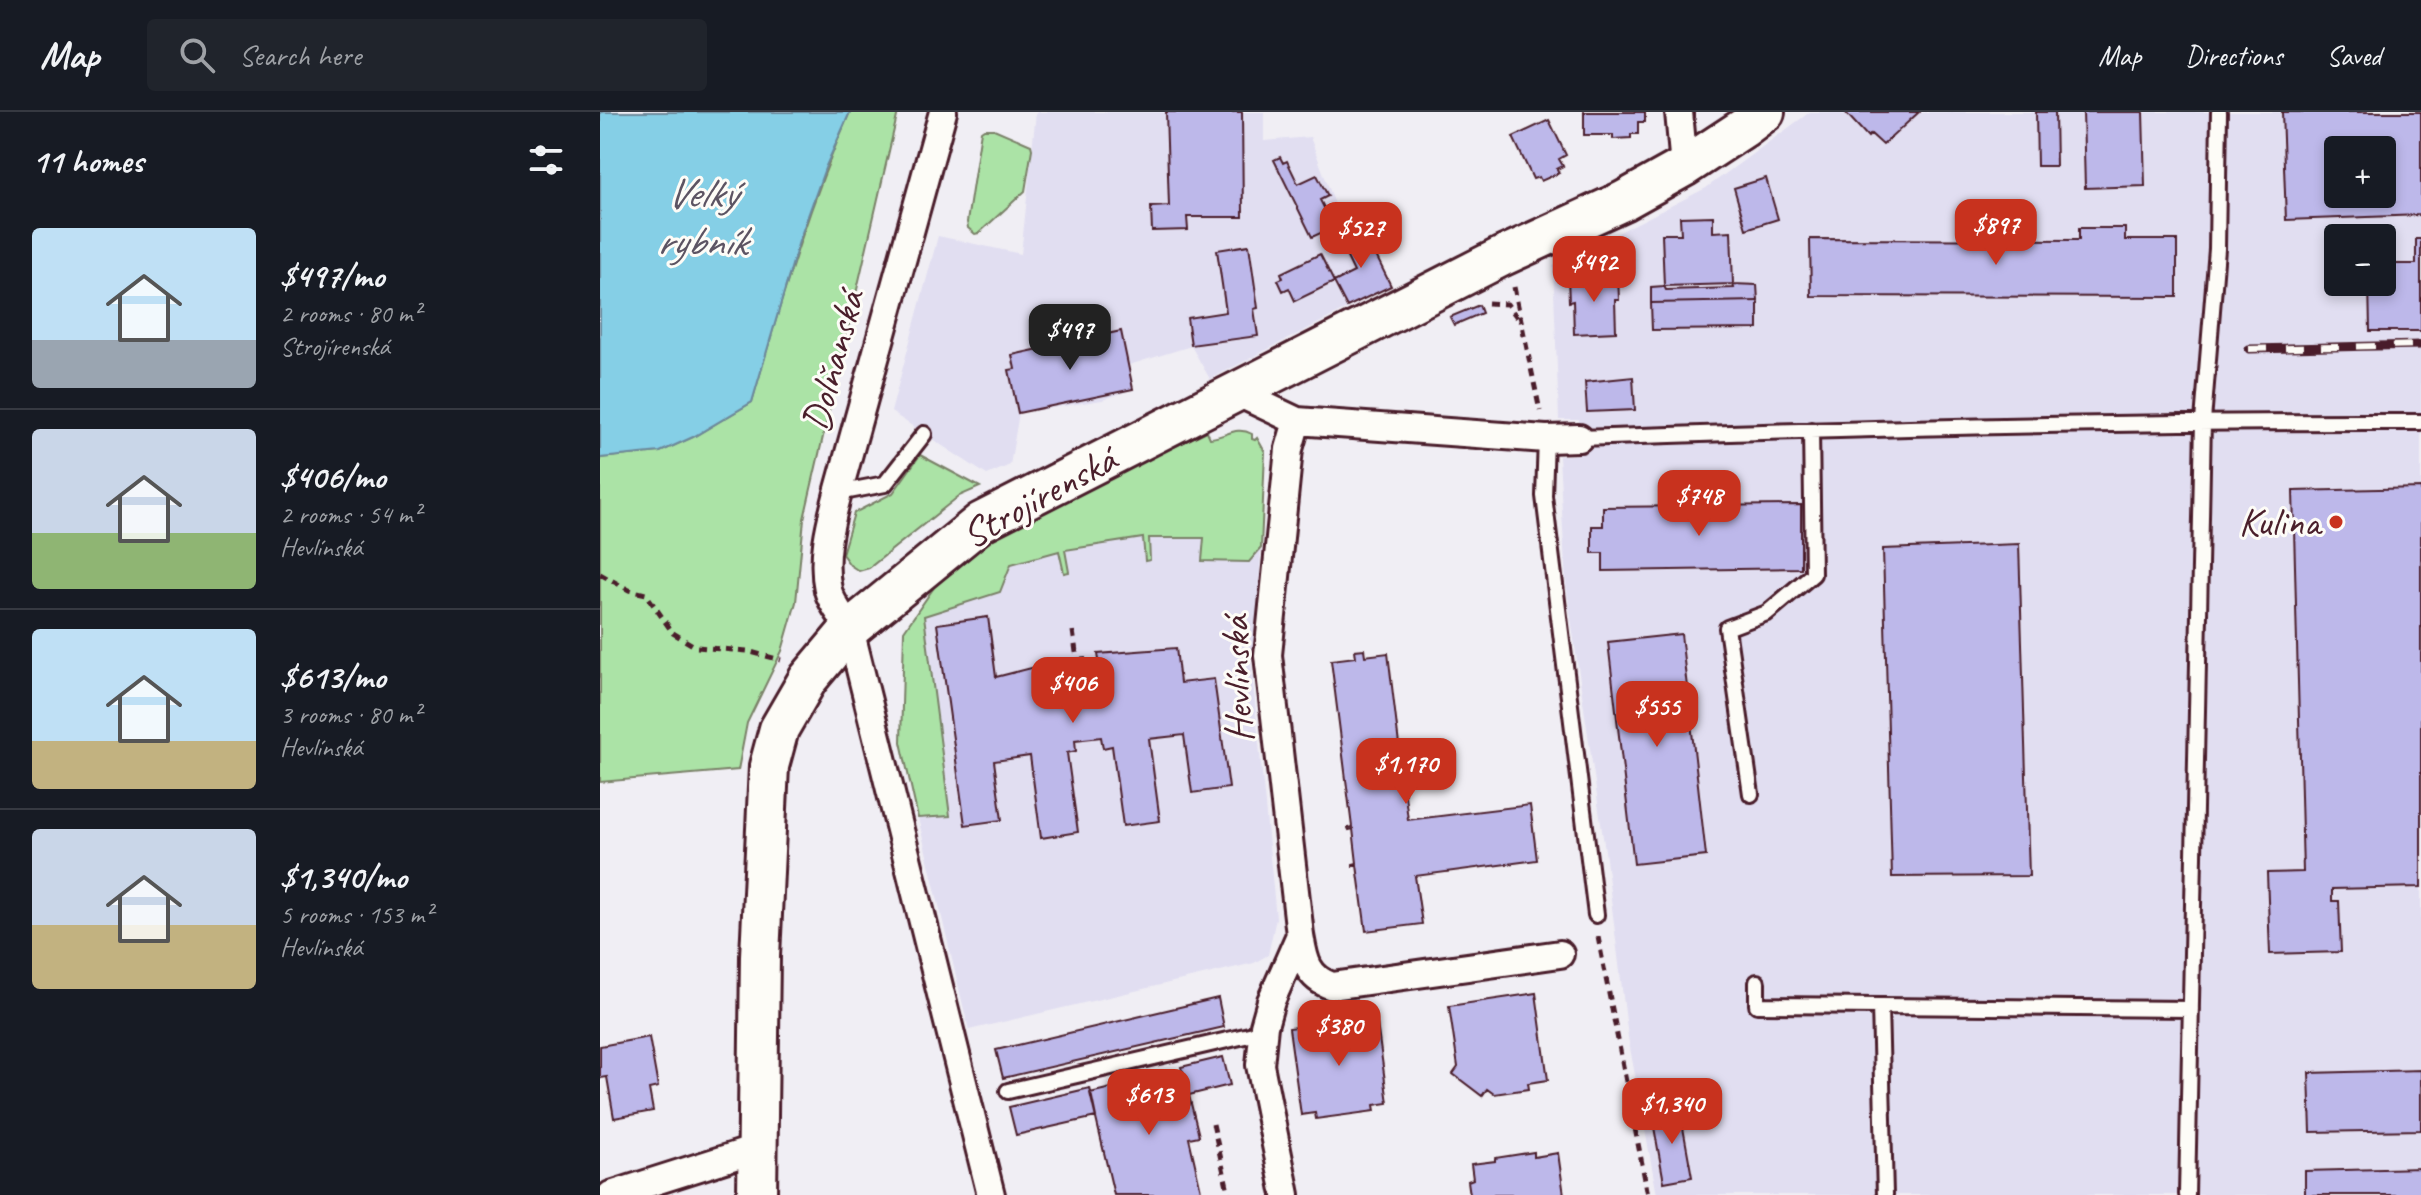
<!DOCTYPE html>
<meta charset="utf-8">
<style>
:root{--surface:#171b24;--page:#20242c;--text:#f1f3f6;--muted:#9ea1a6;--line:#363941;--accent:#c8321e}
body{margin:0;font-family:Caveat,sans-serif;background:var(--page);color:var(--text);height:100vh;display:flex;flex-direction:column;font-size:30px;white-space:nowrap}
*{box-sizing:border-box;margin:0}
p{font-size:26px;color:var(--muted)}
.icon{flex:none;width:44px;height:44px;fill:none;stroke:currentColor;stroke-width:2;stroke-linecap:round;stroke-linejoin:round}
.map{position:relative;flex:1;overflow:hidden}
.panel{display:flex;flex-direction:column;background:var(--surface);width:600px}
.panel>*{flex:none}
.fabs{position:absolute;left:1724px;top:24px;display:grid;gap:16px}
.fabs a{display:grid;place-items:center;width:72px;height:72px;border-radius:8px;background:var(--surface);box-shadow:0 4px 12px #0003;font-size:40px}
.price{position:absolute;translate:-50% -68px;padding:0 18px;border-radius:16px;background:var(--accent);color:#fff;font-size:26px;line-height:52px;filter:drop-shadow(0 2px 4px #0008)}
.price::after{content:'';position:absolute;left:50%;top:48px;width:24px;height:18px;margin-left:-12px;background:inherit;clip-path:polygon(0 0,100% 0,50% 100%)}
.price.current{background:#222;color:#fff}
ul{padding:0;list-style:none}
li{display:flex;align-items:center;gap:24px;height:200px;padding:0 32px}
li+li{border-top:2px solid var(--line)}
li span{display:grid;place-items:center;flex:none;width:224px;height:160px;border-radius:8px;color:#555}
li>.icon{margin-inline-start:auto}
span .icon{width:96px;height:96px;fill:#fffc;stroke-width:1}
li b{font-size:34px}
h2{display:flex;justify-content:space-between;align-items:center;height:96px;padding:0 32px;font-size:34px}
header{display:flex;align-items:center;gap:48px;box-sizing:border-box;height:112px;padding:0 40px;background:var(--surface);border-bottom:2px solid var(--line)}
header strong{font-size:38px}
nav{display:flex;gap:44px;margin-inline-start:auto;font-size:28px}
.search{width:560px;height:72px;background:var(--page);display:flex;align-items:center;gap:20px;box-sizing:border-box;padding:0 28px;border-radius:8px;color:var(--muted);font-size:30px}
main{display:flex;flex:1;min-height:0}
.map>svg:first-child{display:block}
.built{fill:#e1def1;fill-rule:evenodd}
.green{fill:#abe3a6;stroke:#7a8168;stroke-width:2}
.water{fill:#85cfe6;stroke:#6d899b;stroke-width:2}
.building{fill:#bdb8ea;stroke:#4a1f2b;stroke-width:2;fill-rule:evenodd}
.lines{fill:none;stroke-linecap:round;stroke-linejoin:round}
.lane-casing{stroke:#4a1f2b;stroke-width:20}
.street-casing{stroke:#4a1f2b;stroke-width:32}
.secondary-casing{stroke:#4a1f2b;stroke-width:44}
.path{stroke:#4a1f2b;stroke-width:5;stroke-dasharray:8 6;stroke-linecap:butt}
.lane{stroke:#fdfcf7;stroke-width:14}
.street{stroke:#fdfcf7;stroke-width:26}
.secondary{stroke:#fdfcf7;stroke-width:38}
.rail-casing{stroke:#4a1f2b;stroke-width:9}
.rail{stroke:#fdfcf7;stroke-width:6;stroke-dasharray:18;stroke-linecap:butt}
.poi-dot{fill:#c8321e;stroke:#fdfcf7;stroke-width:3}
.labels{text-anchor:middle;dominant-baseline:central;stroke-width:6;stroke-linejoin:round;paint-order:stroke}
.street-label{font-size:40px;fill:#4a1f2b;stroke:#fdfcf7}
.poi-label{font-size:40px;fill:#4a1f2b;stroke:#fdfcf7;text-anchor:end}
.water-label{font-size:42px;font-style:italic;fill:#5c5463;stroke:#fdfcf7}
</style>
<header>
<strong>Map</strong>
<div class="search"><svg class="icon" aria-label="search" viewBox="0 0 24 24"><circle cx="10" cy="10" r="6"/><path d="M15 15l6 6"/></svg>Search here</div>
<nav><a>Map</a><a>Directions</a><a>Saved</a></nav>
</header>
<main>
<section class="panel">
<h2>11 homes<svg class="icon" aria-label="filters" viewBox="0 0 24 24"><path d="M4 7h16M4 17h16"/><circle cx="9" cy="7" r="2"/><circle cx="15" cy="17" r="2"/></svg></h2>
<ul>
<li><span style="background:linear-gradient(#bfe0f5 70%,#9aa5b1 0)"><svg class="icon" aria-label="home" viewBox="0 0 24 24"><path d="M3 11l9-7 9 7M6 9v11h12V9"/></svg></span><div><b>$497/mo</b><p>2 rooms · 80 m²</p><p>Strojírenská</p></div></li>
<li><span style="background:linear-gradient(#c9d6e8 65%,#8fb573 0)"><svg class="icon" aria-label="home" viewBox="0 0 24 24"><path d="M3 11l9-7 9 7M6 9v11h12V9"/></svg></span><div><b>$406/mo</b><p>2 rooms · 54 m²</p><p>Hevlínská</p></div></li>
<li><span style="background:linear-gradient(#bfe0f5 70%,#c2b280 0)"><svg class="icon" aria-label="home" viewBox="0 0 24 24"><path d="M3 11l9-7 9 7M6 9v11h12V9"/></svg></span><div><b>$613/mo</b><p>3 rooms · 80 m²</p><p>Hevlínská</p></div></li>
<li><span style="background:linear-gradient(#c9d6e8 60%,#c2b280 0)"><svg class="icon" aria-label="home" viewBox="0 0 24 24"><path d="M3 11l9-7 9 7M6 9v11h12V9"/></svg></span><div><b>$1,340/mo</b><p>5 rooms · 153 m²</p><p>Hevlínská</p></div></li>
</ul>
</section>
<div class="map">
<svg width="1821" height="1083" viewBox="0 0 1821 1083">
<rect width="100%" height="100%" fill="#f0eef4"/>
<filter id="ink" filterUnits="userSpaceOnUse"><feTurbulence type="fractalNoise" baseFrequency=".0125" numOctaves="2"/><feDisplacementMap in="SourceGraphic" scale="16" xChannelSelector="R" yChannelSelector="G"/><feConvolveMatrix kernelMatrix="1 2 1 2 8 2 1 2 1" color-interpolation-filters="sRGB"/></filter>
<g filter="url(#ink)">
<path class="built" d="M436,0H664V29L710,25L742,111L763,117L791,174L610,267L591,234L529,253L533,277L502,288L419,301L410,353L387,363L291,300L338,124L421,142Z
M1210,0H1821V1083H1057L1028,925L1005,739L966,473L959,344L981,342L979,308H959L953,154L1106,76ZM1738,38H1782V82H1738ZM1738,126H1782V170H1738Z
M543,426L546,449L550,448L548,426H604L602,449L648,450L661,436L658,502L651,549L676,806L668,843L654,851L369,918L318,706L350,703L323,504L411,452L460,439L464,460L469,459L464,439Z"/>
<path class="green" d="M250,0H298L204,407L196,490L182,539L147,611L138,658L0,670V346L60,340L93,325L152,290C181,190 207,96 250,0Z
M384,17H394L431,33L432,37L425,79L379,121L375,122L368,116L367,110L381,19Z
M607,319L610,326C626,325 636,313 652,322V327L655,328L657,326L665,340L661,436L649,450L602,449L604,426H549L550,448L545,449L543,426L465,438L469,460L464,461L459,439L411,452L400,480L324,504L350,704L318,706L301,630L304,519L335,474L404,416Z
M320,343L380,375L359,384L269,456L259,459L250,453L242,442L254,401L293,381Z"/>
<path class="water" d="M0,0H250L225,56L199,129L152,290L93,325L60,340L0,346Z"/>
<path class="building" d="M566,0H642L643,105H587L588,118L552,119L551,95L569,94Z
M984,0H1045V10H1038V22H1031V26L1013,27V23H984Z
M1245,0H1319L1283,33L1271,22L1268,25Z
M1436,0H1455L1456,54H1437Z
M1483,0H1543L1545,74L1485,76Z
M1682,0H1821V103L1686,108ZM1738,38H1782V82H1738Z
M949,8L966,43L959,47L963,54L957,57L959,61L941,69L939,65L933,67L913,25Z
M680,45L683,51L687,49L698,72L717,63L728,84L720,88L734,115L712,125L674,48Z
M1166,66L1178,107L1146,117L1134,76Z
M1113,104V120L1131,119L1133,172L1064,174L1062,122H1081L1080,105Z
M1479,116H1525V128H1577V185L1211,184L1210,127L1479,128Z
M763,117L791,174L747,195L734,170L754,160L739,129Z
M1816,127H1821V219H1770L1769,170H1782V152H1816Z
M649,133L658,196L654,197L658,224L591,233L587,206L626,200L617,138Z
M720,142L734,170L695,189L689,176L683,179L678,168L683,166L681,161Z
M1018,164L1019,188H1015L1016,220L974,222L973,189L969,190L968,165Z
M1133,172L1157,173L1158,189L1051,191V175L1064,174L1066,178L1134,176Z
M1158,189V217L1052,218L1051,191Z
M879,193L882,201L854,213L850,205Z
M521,219L533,277L418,301L409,258L415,257L412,243Z
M1033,265L1035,298L987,300L985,270Z
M1821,376V775L1732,777V789H1739L1741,840L1670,842L1667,761L1703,760L1693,379Z
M1201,393V456L1003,459V441H992V414H1003V395Z
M1419,432L1429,764L1292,765L1283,437Z
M388,505L396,565L455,550L456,560L469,557L468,548L485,546L486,555L500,554L498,542L576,536L580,571L614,567L629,676L592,681L584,623L549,627L560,709L523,714L512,634L503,636L501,625L475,628L476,639L467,641L478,720L441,726L430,644L394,649L402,708L365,713L337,512Z
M1081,522L1106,744L1034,752L1008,530Z
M764,537L765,544L788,541L808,708L930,693L937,748L815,764L822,812L766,819L757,753L753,754V752L757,751L753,717L749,718L748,716L752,715L731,548L756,545L755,538Z
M936,881L948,968L928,971L929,977L894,982L887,977L882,984L853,962L858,955L849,894Z
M618,886L624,915L403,966L396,938Z
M776,904L788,991L774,993L775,999L716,1007L715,1001L701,1003L689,916Z
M49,925L58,975L49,977L53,999L14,1006L7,965L0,966V934Z
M623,945L630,973L589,983L581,955Z
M1821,958V1018L1711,1020L1709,961Z
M583,959L599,1024L589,1026L602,1083H514L490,981Z
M490,976L496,1005L416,1023L409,995Z
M1080,999L1092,1065L1064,1070L1052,1004Z
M934,1040V1045L958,1041L964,1083H870L868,1069L873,1067L871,1052L895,1049V1046Z
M1821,1056V1083H1705V1059Z"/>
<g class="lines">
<g class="lane-casing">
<path id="lane" d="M979,326C1260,316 1540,309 1821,310
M946,327L944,384L996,803
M238,381L285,372L324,322
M1151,682L1127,516L1167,501L1213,462L1211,318
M1157,870V893L1280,894L1285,1083
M1280,894L1591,897
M408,979L662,920
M1587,1083L1603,309L1617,137L1619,0"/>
</g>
<g class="street-casing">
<path id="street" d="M343,0L238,381C230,412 221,445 228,478C231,491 243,505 250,517L391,1083
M1079,0L1084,55
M638,281L697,309L946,327L979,326
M697,309L689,337L668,543L700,823C704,846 706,865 732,874L960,842
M11,1083L156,1037
M686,1083L660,953L664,914L671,889L700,823"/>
</g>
<g class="secondary-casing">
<path id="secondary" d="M157,1083L160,844L169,654L179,617L208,567L250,517L381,410L901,145L1023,89L1084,55L1145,15L1165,0"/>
</g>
<path class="path" d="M914,175L940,299
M888,191L907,192L919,208
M0,462L29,478L46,482L73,521L96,535L147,539L181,548
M473,519L477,547
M998,825L1048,1083
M613,1012L629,1083"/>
<use href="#lane" class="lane"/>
<use href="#street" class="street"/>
<use href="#secondary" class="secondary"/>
<g class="rail-casing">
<path id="rail" d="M1649,237L1821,233"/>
</g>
<use href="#rail" class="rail"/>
</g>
</g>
<circle class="poi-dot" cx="1736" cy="410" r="8"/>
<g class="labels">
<g class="street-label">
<text transform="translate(233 249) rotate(-75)">Dolňanská</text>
<text transform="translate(439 385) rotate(-29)">Strojírenská</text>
<text transform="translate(637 567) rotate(-92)">Hevlínská</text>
</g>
<g class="poi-label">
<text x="1720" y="410">Kulina</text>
</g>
<g class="water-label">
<text x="101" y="81">Velký<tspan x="101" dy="48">rybník</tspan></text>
</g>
</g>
</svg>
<div class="fabs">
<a>+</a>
<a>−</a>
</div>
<b class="price" style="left:1396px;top:155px">$897</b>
<b class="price" style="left:761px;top:158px">$527</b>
<b class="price" style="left:994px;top:192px">$492</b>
<b class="price current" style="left:470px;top:260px">$497</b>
<b class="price" style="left:1099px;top:426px">$748</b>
<b class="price" style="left:473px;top:613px">$406</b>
<b class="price" style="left:1057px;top:637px">$555</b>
<b class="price" style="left:806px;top:694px">$1,170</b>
<b class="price" style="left:739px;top:956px">$380</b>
<b class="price" style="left:549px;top:1025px">$613</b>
<b class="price" style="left:1072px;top:1034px">$1,340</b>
</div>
</main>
